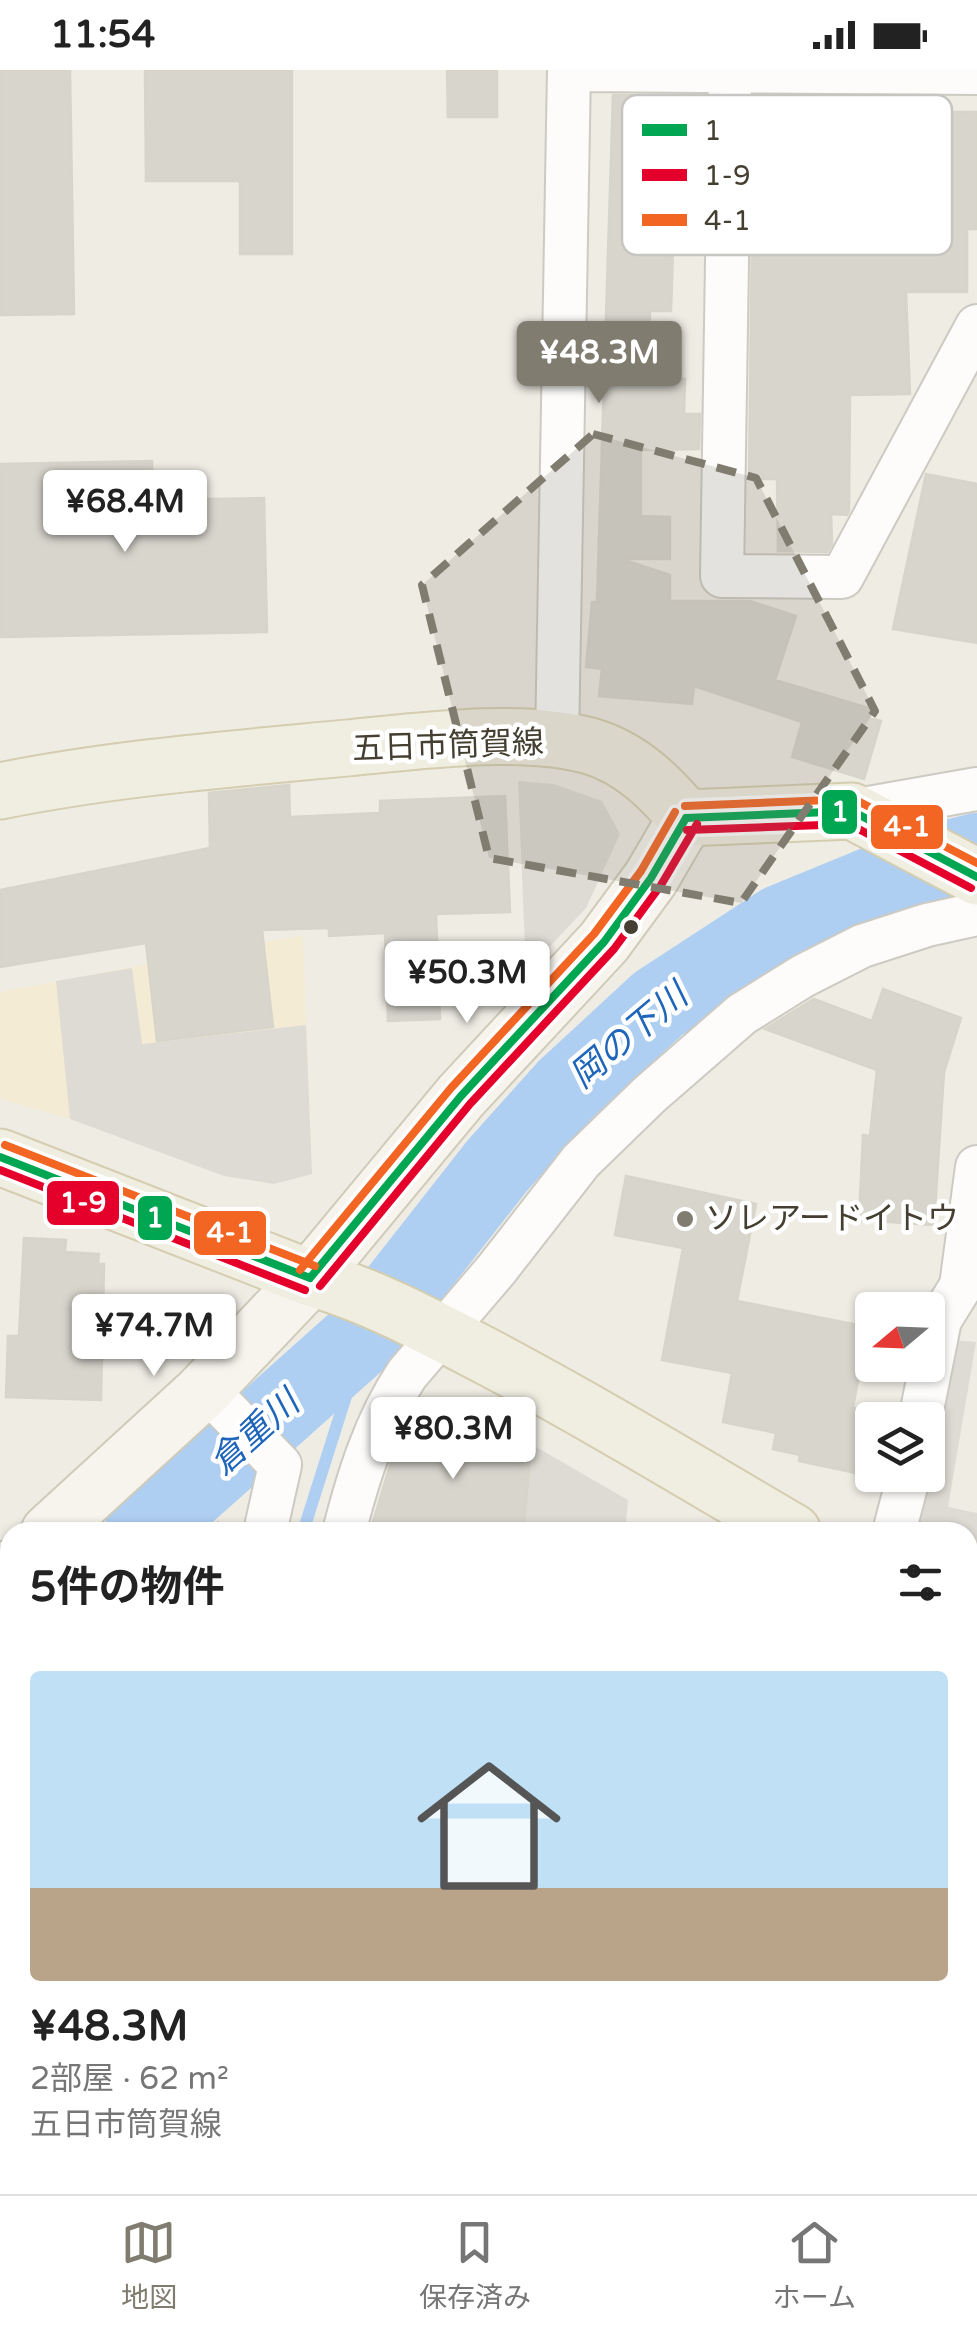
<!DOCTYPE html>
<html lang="ja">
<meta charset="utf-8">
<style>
:root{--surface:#fff;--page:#f2f2f2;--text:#222;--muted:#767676;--line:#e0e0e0;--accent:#807c70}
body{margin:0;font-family:"Varela Round","Noto Sans JP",sans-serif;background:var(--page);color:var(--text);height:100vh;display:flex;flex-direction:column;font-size:38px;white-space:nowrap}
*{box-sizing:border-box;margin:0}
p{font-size:32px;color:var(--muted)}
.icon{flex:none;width:55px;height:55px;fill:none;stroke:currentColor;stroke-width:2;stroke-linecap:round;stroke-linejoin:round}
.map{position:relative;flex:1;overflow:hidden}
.side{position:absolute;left:0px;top:1452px;width:978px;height:672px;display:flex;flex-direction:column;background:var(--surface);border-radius:30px 30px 0 0;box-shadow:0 2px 8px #0004}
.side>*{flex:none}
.needle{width:65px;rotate:251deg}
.tools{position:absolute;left:855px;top:1222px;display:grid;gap:20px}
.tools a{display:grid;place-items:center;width:90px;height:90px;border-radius:10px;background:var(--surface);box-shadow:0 2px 8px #0004;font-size:50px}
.price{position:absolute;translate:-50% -85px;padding:0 22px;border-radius:10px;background:#fff;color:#222;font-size:32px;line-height:65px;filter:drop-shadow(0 2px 5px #0008)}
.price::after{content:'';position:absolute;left:50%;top:60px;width:30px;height:22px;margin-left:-15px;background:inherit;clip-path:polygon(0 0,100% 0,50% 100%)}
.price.active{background:var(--accent);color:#fff}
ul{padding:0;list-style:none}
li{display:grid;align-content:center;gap:20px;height:530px;padding:0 30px}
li+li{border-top:2px solid var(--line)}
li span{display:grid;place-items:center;height:310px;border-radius:10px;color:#555}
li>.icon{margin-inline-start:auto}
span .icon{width:180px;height:180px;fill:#fffc;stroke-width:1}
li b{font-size:42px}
h2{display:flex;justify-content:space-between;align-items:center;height:120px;padding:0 30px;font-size:42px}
.status{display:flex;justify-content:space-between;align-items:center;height:70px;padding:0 50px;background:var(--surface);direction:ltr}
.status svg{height:28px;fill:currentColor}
.tabs{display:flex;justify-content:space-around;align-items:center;height:140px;border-top:2px solid var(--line);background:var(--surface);font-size:28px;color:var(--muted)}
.tabs a{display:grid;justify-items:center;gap:5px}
.tabs .active{color:var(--accent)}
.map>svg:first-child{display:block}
.commercial{fill:#f4ebd5}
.green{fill:#d7edc0}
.parking{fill:#dedbd4}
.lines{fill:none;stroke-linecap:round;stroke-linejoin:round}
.stream{stroke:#afcff2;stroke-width:12}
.river{stroke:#afcff2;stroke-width:78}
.building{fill:#d8d5cd;stroke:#d7d4ca;stroke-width:2.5}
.street-casing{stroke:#cccac2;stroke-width:46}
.secondary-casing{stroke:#cfcbba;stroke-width:59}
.primary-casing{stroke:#d4cdaf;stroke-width:59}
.path{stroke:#cdcbc5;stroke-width:6;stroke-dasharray:5 5;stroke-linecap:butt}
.street{stroke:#fdfcfb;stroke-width:42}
.secondary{stroke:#f6f4ec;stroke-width:55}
.primary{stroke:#f0ede1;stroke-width:55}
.bus-1-casing{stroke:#fff;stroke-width:15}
.bus-2-casing{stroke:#fff;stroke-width:15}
.bus-3-casing{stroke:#fff;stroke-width:15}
.bus-1{stroke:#00a651;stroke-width:8}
.bus-2{stroke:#e4002b;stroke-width:8}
.bus-3{stroke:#f26522;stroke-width:8}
.marked{fill:#807c70;fill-opacity:0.2;stroke:#807c70;stroke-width:8;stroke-dasharray:20 12;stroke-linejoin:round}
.bus-dot{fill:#443f31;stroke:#fff;stroke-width:4}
.poi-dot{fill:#807c70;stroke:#fff;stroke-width:4}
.labels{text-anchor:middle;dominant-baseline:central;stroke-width:9;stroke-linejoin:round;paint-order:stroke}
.street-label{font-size:32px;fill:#443f31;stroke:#fff}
.poi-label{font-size:32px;fill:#443f31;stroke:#fff;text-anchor:start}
.water-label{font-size:35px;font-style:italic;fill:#1f66bb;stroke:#fff}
.key{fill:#fff;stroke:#c7c5c1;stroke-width:2.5}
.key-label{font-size:28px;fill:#443f31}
.line-badge{stroke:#fff;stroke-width:4}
.badge-label{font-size:28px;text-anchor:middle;font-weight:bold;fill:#fff}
</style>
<div class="status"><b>11:54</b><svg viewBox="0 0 49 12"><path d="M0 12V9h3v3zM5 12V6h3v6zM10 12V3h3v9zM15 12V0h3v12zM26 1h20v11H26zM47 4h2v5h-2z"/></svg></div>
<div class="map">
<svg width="977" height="2124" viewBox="0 0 977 2124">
<rect width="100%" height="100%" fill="#efece4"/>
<path class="commercial" d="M303,865L312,1104L274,1114L224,1106L70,1049L0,1029V922Z"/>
<path class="green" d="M804,2115H924L933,2124H796Z"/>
<path class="parking" d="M518,711L554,714L602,731L620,764L586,838L526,902Z
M132,898L142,974L306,955L312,1104L274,1114L224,1106L70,1049L56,911Z
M951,1270L976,1272L948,1437L977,1443V1506L968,1500V1462H914L928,1405V1377Z
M531,1374L628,1430L625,1462H524Z"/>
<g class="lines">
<path class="stream" d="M303,1462L366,1263
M280,2115L281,2124"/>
<path class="river" d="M143,1462L366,1263L497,1096L566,1019L658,934L782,853L921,796L977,782
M0,1590L10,1582"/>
</g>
<path class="building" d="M0,0H70L74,244L0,245Z
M145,0H292V184H240V111H146Z
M447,0H497V47H448Z
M613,25L678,26L671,241H650L648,308L685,309L684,344H700L699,379L641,380V446L670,447V489H621L670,505V531H750L796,546L775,610L872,639L869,648L881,651L864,709L792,687L802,652L694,616L692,634L599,626L602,599L586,597L592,532H597Z
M941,42H977V159H967V222H906L910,324L850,325L849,441L847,445L831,444L832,474L827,482L778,481L777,409H749L752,166H761V142H871L870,55L941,54Z
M152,391L153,430L264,428L267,562L0,567V394Z
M926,404L977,414V573L893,559Z
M289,715L290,747L380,743V731L505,726L510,842L436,844L440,949L388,951L385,863L329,866V858L262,860L273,957L157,971L146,873L0,897V820L210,778L209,723Z
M883,919L961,948L944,1002L934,1155L859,1150L863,1065L870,1066L877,1000L765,959L814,929L872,951Z
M626,1106L756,1134L737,1231L868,1257L853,1337L870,1341L856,1403L799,1391L800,1385L773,1379L776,1363L723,1352L732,1303L662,1290L683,1178L615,1165Z
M24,1168L66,1170L65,1182L99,1184L98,1194H104L101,1330L6,1327L8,1266H19Z
M411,1349L493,1358L491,1376L531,1380L523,1462H370L392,1389Z"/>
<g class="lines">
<g class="street-casing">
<path id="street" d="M580,0L977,3
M730,2L722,506L842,507L977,256
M557,672L569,0
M852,741L977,719
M205,1318L280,1395L265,1462
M920,1350L940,1250L961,1216L977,1097
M344,1462C358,1407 375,1352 407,1304L496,1200L581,1091L649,1025L742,944L803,906L862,876L927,855L977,844
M894,1462L909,1405
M968,1805L977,1804
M0,1885L10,1875
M241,2115L242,2124
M311,2115L313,2124
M508,2124L515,2115"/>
</g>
<g class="secondary-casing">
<path id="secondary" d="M49,1462L201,1323L310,1208L461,1026L604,872L651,808L686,748
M0,1507L10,1498"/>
</g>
<g class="primary-casing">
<path id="primary" d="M0,721C114,698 231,689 347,678C419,671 521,657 590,676C631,688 660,717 686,748L852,741L977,807
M0,1087L310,1208C369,1224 432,1258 486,1286C590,1341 691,1402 793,1462
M968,1570L977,1576"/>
</g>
<path class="path" d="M208,1462L223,1451
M0,1642L10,1633
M968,2047L977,2046
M786,2124L793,2115"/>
<use href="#street" class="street"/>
<use href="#secondary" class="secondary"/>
<use href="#primary" class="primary"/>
<g class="bus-1-casing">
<path id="bus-1" d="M686,748L852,741L977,807
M0,1087L310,1208
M310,1208L461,1026L604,872L651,808L686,748"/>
</g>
<g class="bus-2-casing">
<path id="bus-2" d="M687,760L849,754L971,818
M0,1100L305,1220
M320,1216L470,1034L614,879L661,815L697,754"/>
</g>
<g class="bus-3-casing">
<path id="bus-3" d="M685,736L854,729L977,793
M5,1075L315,1196
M300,1200L451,1018L594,864L641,801L675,742"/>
</g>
<use href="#bus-1" class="bus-1"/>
<use href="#bus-2" class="bus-2"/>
<use href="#bus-3" class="bus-3"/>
</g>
<path class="marked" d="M593,364L756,408L875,641L741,833L489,788L422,515Z"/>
<circle class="bus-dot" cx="631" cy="857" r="9"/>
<circle class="poi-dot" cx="685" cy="1149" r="10"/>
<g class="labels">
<g class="street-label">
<text transform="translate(448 676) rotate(-2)">五日市筒賀線</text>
</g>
<g class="poi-label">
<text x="705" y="1149">ソレアードイトウ</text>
</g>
<g class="water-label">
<text transform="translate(629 966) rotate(-40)">岡の下川</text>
<text transform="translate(255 1363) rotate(-42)">倉重川</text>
</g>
</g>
<rect x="622" y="25" width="330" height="160" rx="15" class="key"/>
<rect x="642" y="54" width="45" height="12" fill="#00a651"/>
<rect x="642" y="99" width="45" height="12" fill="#e4002b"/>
<rect x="642" y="144" width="45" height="12" fill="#f26522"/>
<g class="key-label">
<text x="704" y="70">1</text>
<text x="704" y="115">1-9</text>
<text x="704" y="160">4-1</text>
</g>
<g class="line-badge">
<rect x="820" y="718" width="39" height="48" rx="10" fill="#00a651"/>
<rect x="869" y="733" width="76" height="48" rx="10" fill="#f26522"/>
<rect x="45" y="1109" width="76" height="48" rx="10" fill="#e4002b"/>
<rect x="136" y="1124" width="38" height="48" rx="10" fill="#00a651"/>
<rect x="192" y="1139" width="76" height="48" rx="10" fill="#f26522"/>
</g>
<g class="badge-label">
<text x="840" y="751">1</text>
<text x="907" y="766">4-1</text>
<text x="83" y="1142">1-9</text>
<text x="155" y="1157">1</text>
<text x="230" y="1172">4-1</text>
</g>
</svg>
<div class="tools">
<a><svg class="needle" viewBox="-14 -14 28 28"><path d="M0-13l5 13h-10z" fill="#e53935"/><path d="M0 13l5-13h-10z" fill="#767676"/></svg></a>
<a><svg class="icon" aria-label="layers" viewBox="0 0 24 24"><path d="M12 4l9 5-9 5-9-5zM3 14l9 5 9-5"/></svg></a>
</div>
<b class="price active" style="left:599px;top:336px">¥48.3M</b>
<b class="price" style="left:125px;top:485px">¥68.4M</b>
<b class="price" style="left:467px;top:956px">¥50.3M</b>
<b class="price" style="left:154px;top:1309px">¥74.7M</b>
<b class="price" style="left:453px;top:1412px">¥80.3M</b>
<section class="side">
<h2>5件の物件<svg class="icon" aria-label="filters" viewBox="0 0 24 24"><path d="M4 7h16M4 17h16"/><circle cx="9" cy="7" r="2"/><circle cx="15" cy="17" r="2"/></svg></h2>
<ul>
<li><span style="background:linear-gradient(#bfe0f5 70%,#b9a48a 0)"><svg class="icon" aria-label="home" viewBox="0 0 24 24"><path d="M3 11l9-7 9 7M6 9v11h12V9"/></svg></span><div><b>¥48.3M</b><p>2部屋 · 62 m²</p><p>五日市筒賀線</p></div></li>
</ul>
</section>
</div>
<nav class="tabs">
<a class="active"><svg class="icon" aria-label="map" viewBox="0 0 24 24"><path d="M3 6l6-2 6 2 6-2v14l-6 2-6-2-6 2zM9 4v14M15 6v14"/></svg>地図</a>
<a><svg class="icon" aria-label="saved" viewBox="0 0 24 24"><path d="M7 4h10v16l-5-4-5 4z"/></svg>保存済み</a>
<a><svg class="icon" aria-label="home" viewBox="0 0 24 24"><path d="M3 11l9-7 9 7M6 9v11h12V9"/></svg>ホーム</a>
</nav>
